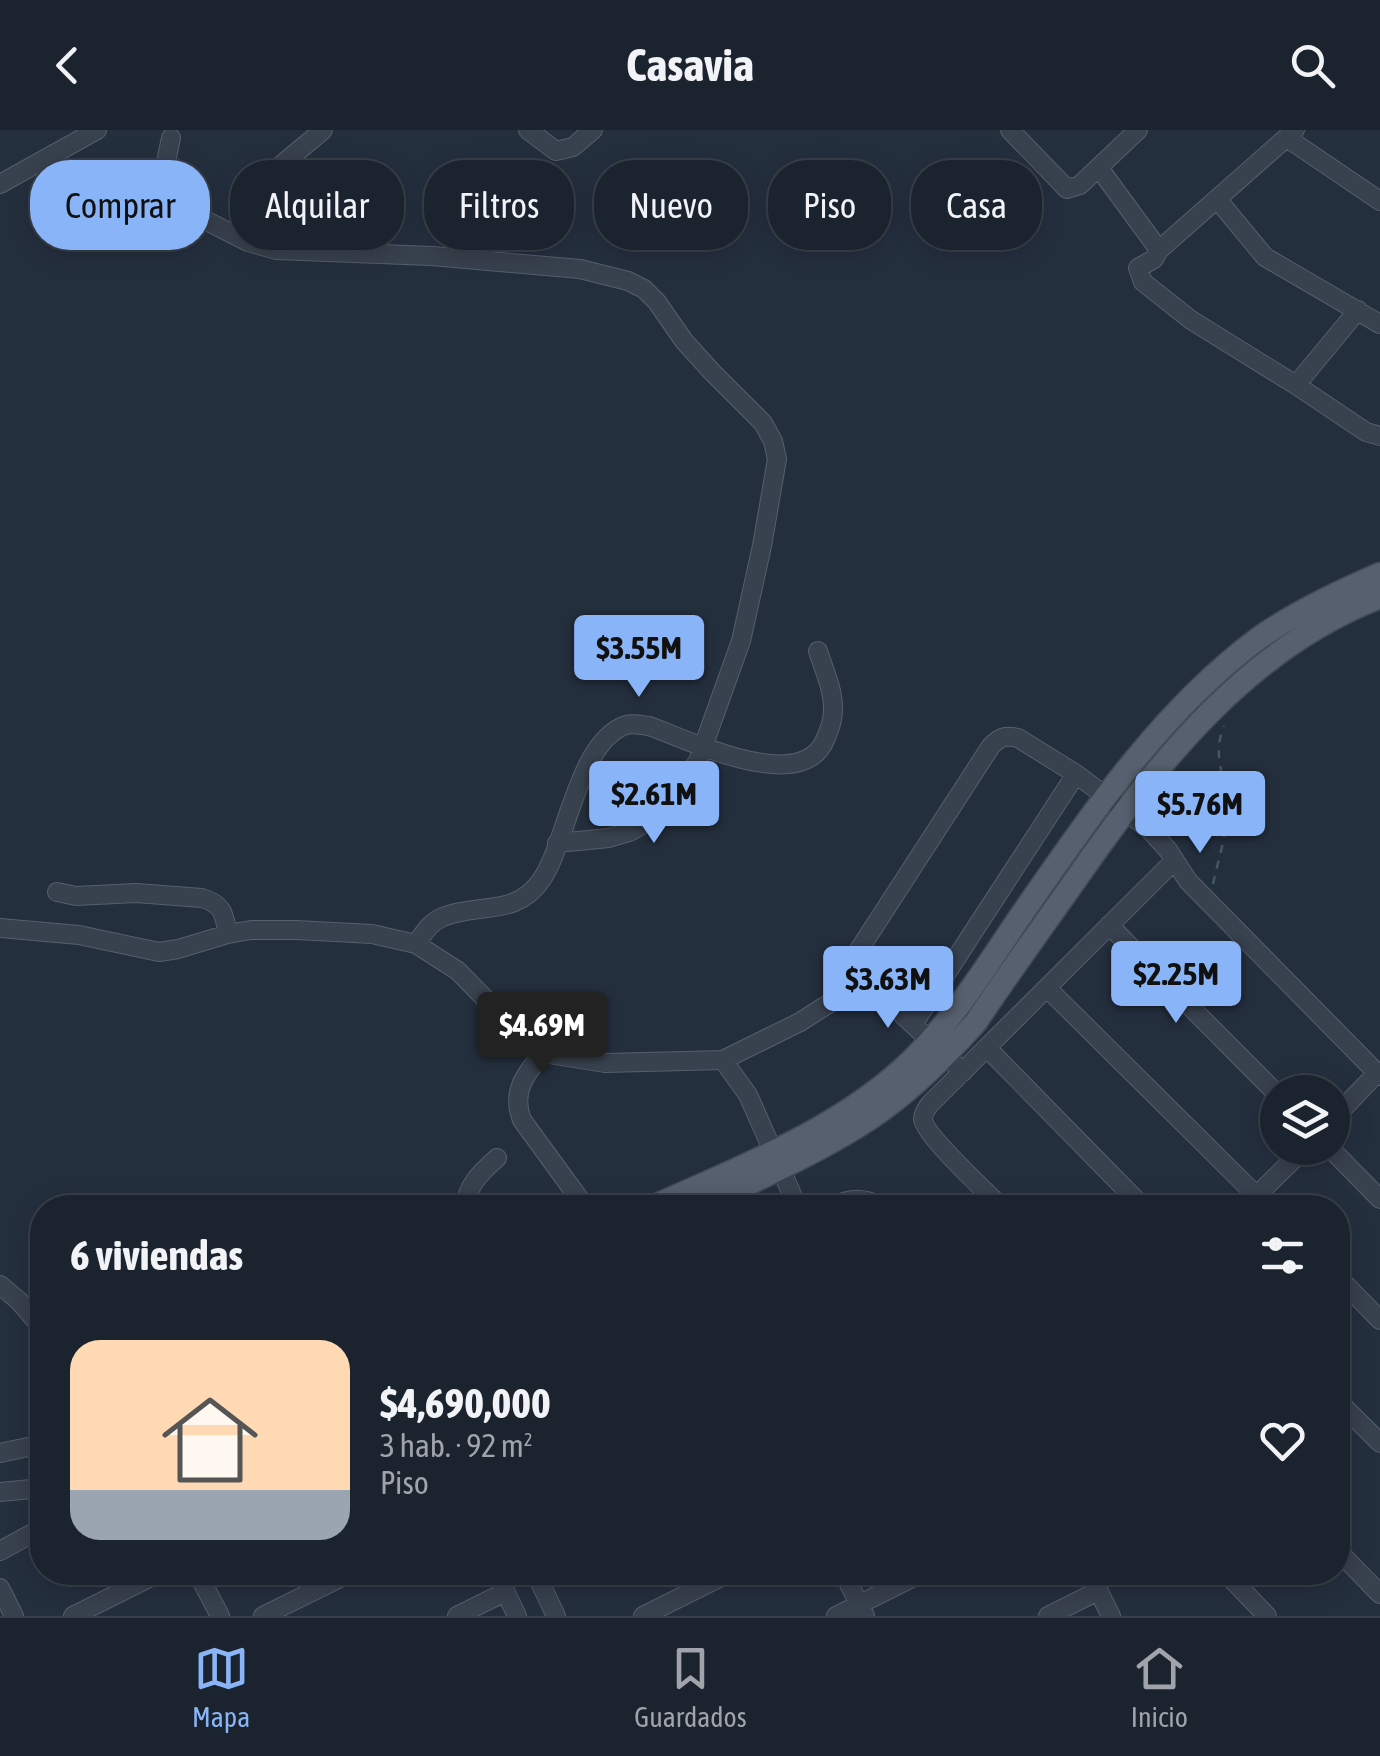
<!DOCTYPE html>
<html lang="es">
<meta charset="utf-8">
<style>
:root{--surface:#1b232e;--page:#282f3a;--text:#f1f3f6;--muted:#a0a4aa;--line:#39404a;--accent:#8ab4f8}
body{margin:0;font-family:"Asap Condensed",sans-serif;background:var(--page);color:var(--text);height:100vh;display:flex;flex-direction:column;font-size:38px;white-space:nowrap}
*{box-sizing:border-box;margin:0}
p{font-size:32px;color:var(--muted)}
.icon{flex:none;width:55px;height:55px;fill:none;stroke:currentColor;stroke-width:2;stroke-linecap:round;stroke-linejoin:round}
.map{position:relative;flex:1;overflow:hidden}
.details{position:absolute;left:30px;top:1065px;width:1320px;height:390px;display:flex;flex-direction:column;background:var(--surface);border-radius:40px;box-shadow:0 5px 25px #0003,0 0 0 2px var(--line)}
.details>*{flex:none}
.banner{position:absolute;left:30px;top:30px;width:1320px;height:90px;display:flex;gap:20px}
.tools{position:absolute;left:1260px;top:945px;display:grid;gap:20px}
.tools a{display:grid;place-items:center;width:90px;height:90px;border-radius:50%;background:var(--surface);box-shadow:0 5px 25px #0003,0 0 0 2px var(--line);font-size:50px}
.price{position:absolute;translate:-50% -85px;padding:0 22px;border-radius:10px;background:var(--accent);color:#111;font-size:32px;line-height:65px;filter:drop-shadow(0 2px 5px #0008)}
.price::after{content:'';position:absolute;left:50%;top:60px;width:30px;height:22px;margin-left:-15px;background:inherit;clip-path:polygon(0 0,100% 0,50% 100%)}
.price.selected{background:#222;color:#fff}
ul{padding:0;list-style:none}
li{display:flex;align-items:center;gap:30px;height:250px;padding:0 40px}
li+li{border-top:2px solid var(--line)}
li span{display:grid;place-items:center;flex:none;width:280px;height:200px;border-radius:30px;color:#555}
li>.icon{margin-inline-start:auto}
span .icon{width:120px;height:120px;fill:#fffc;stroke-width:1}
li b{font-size:42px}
h2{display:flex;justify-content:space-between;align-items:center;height:120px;padding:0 40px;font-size:42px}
.chip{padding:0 35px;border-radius:40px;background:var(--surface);box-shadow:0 5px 25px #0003,0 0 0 2px var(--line);font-size:35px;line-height:90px}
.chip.selected{background:var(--accent);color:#111}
header{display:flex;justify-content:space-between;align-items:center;height:130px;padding:0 40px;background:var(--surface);font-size:45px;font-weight:700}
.tabs{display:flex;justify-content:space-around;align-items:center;height:140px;border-top:2px solid var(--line);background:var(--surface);font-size:28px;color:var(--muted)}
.tabs a{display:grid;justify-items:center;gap:5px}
.tabs .selected{color:var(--accent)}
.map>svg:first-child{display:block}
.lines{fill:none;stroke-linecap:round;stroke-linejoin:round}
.minor-casing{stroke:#565f6c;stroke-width:20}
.major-casing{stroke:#414a57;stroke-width:25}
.path{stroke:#44595c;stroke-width:2.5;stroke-dasharray:8 8;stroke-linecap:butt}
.minor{stroke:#38414e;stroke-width:18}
.major{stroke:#56606e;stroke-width:22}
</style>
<header><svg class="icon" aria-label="back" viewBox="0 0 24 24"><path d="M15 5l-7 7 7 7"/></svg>Casavia<svg class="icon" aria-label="search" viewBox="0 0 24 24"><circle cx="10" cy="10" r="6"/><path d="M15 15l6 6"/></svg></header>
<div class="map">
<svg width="1380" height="1486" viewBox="0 0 1380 1486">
<rect width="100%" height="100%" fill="#242f3e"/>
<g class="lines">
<g class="minor-casing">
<path id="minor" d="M528,0L556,21L573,17L593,0
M1010,0L1067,59L1080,55L1138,0
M1295,0L1159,120L1154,129L1138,138L1143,152L1191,190L1296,255L1366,302L1380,306
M171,8L163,46L186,77L201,88L248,112L276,120L432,126L580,139L628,151L644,159L657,172L684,211L713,243L763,293L773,311L777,329L762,416L741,511L698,631L666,677L649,691L629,702L609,708L557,713
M1287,8L1380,71
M1099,38L1159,120
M0,54L97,0
M1217,69L1265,127L1380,194
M273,117C265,109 250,99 248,87C241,60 304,18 323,0
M1296,255L1358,180
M57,762L76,766L136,763L202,768C223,774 224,784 228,804
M1109,795L1278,965
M0,798L79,805L159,822L178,819L228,804L251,800H296L372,804L416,814L458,841L530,915L543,923L605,933L723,930L800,892L866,850
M416,814C424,803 430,792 443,787C478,772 516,788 542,749C567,712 578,611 626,595C634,593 641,595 649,596C689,610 801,666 825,610C829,601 833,591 833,581C834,561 824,540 818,521
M1047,858L1269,1078
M914,893L1076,644
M987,918L1144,1078
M543,923C525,944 511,962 522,990L586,1078
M723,930L748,965L798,1078
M963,942L866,850L857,840L855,826L991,616C1000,607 1005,605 1018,608L1076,644L1149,699L1168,720L1188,751L1380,946
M1332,990L1377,943
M1330,1018L1380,1069
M465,1078C467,1055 481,1042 497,1028
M830,1078C848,1068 865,1066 882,1078
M1002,1078C988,1063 924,1005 923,989C923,983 927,978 930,974L1174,731
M1244,1078L1305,1018
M1338,1147L1380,1190
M0,1155L19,1171L42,1198
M1338,1271L1380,1313
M0,1323L42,1314
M0,1362L42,1358
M0,1421L42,1398
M1338,1421L1380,1464
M197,1442L220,1486
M496,1442L517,1486
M535,1442L556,1486
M843,1442L865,1486
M1089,1442L1111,1486
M1225,1442L1267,1486
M0,1458L14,1486
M73,1486L161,1442
M263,1486L352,1442
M457,1486L505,1462
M643,1486L731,1442
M836,1486L924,1442
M1048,1486L1098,1461"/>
</g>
<g class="major-casing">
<path id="major" d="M650,1078C740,1037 842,999 913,929C960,882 993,825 1031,771C1097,676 1165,578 1259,508C1296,482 1338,462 1380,444
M700,1078C758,1048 818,1023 872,987C911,961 945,927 976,892C1010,841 1046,792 1081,742C1160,630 1248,518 1380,467"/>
</g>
<path class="path" d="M1213,754C1218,731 1226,707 1227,683C1229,649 1210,630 1224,596"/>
<use href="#minor" class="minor"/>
<use href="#major" class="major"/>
</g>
</svg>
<div class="tools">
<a><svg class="icon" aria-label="layers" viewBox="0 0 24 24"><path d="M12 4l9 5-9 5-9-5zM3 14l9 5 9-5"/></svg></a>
</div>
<b class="price" style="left:639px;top:570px">$3.55M</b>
<b class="price" style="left:654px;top:716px">$2.61M</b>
<b class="price" style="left:1200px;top:726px">$5.76M</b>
<b class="price" style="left:1176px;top:896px">$2.25M</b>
<b class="price" style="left:888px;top:901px">$3.63M</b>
<b class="price selected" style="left:542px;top:947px">$4.69M</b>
<div class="banner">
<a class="chip selected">Comprar</a>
<a class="chip">Alquilar</a>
<a class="chip">Filtros</a>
<a class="chip">Nuevo</a>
<a class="chip">Piso</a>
<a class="chip">Casa</a>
</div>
<section class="details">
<h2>6 viviendas<svg class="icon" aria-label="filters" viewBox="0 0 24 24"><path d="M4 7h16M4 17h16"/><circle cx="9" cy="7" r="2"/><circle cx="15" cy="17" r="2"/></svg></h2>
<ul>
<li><span style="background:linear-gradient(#ffd9b3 75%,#9aa5b1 0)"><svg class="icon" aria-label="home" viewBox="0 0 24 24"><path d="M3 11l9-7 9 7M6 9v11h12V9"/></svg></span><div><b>$4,690,000</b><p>3 hab. · 92 m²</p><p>Piso</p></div><svg class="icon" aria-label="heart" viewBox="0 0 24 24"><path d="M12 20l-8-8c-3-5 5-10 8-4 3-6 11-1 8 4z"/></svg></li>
</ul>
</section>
</div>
<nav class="tabs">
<a class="selected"><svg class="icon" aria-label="map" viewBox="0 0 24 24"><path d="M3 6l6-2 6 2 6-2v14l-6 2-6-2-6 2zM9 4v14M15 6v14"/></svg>Mapa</a>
<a><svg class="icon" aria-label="saved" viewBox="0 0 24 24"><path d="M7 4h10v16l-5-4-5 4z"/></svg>Guardados</a>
<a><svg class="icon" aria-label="home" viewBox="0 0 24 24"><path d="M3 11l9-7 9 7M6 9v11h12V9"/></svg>Inicio</a>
</nav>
